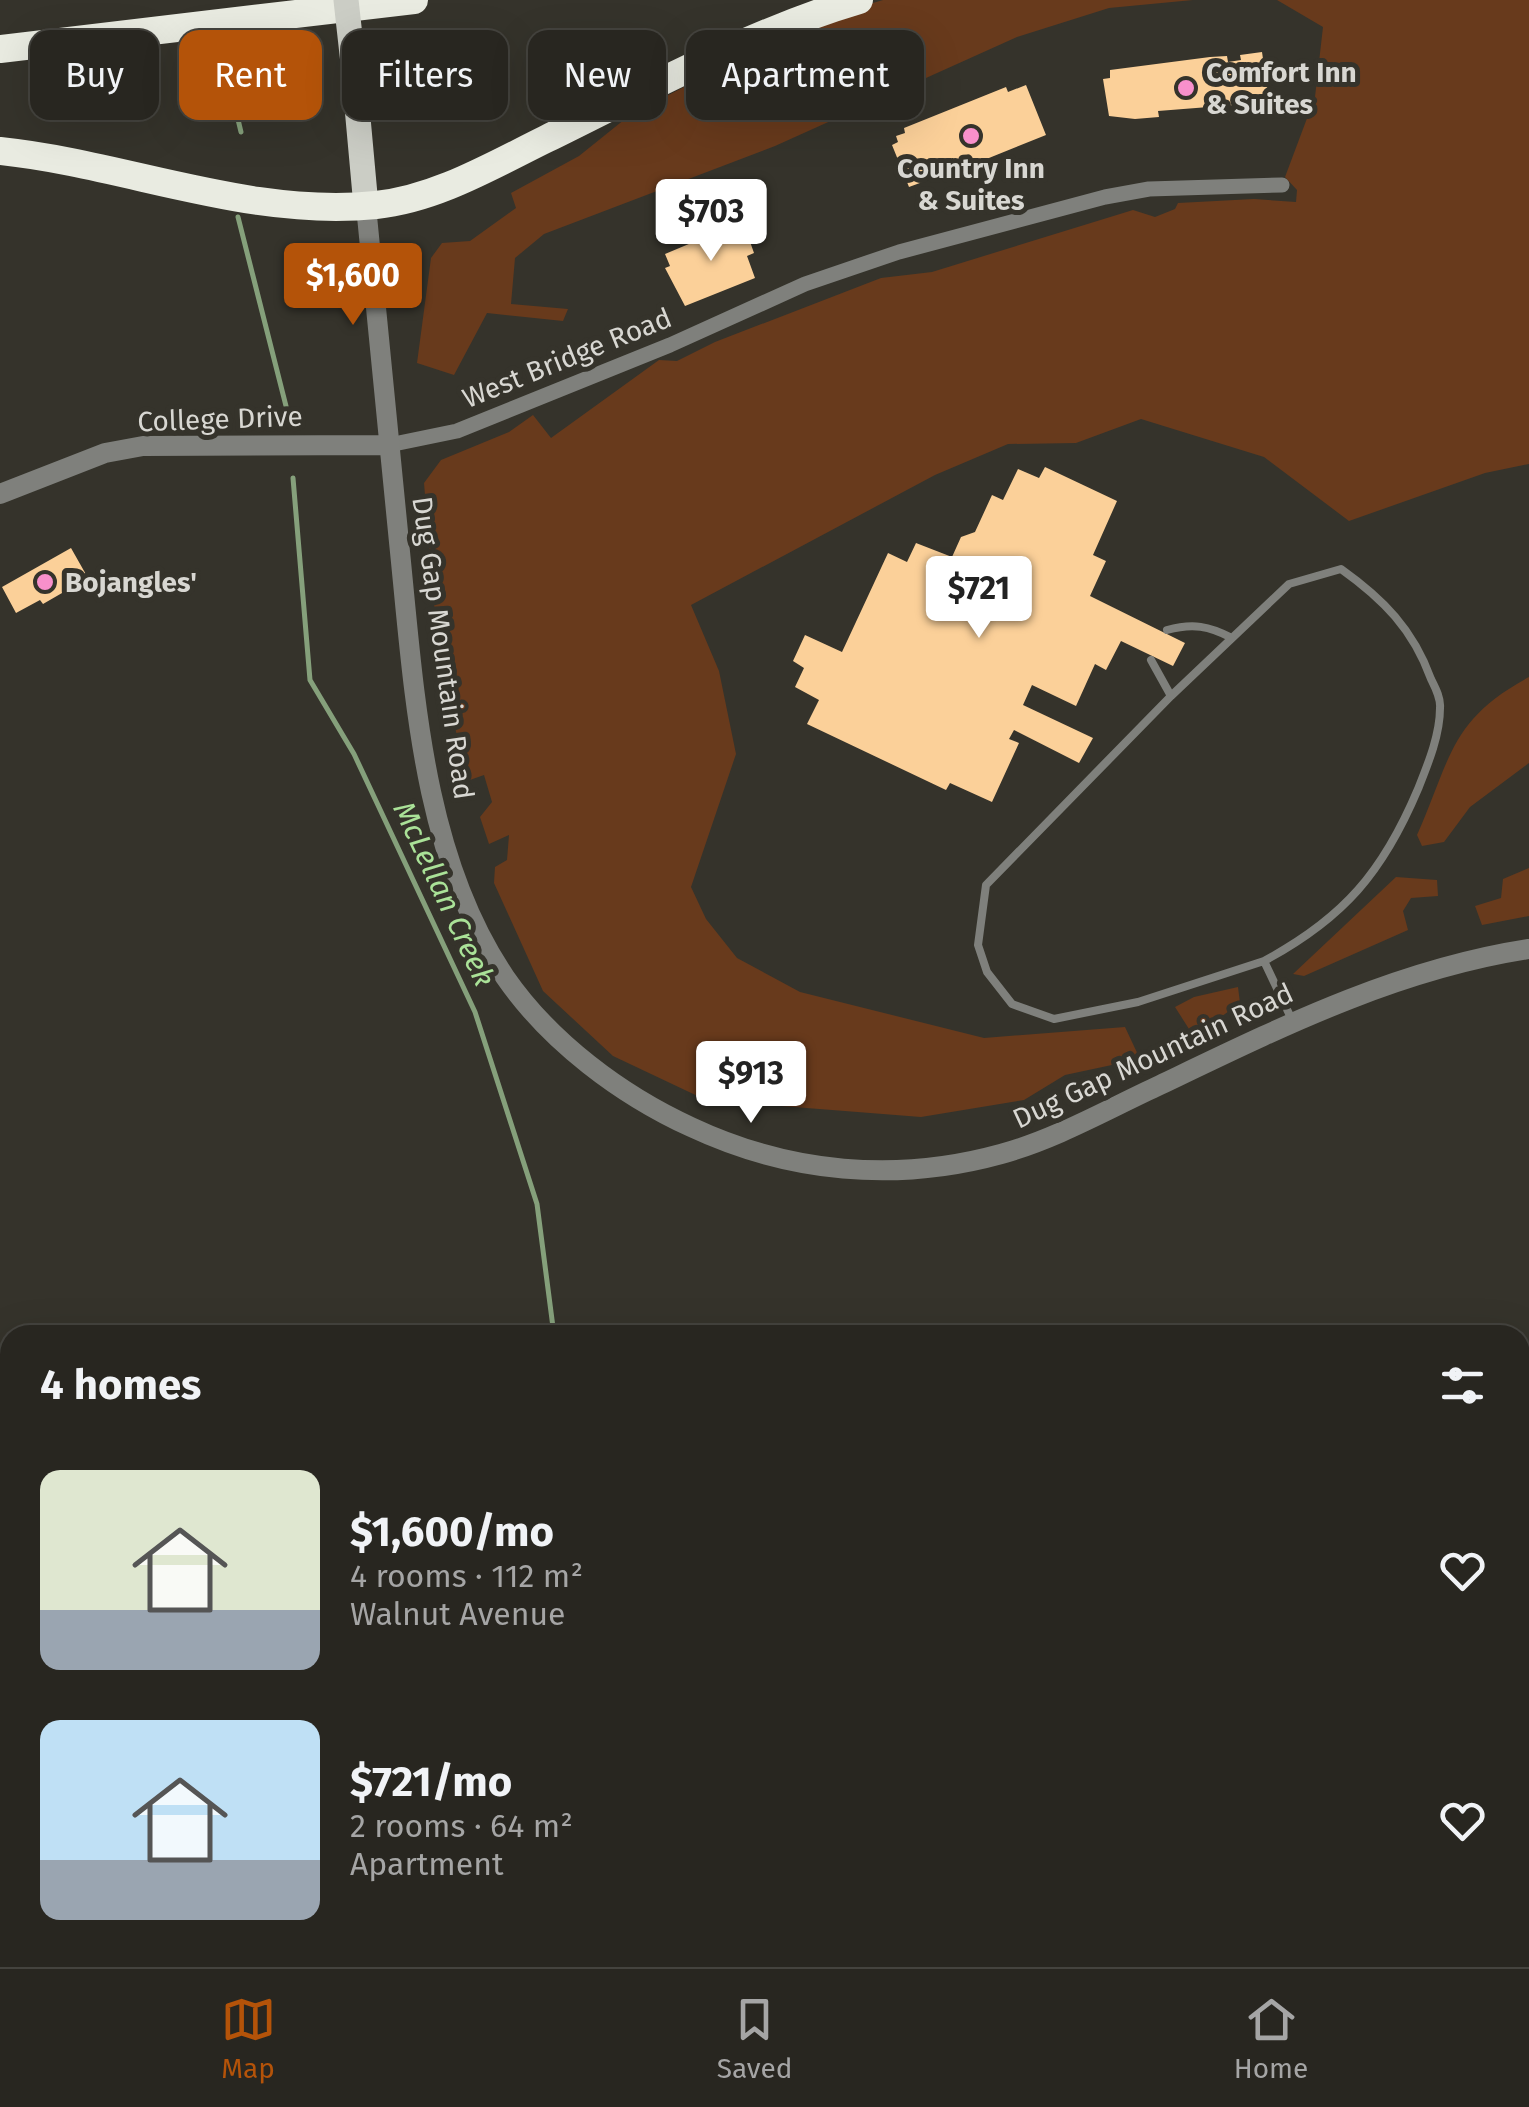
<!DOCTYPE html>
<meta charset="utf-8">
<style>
:root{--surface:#282620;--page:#302e29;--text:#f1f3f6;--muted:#a5a5a5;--line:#44433e;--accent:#b45309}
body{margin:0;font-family:"Fira Sans",sans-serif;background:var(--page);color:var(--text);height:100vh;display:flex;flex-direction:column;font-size:38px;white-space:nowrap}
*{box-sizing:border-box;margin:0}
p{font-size:32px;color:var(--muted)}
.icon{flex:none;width:55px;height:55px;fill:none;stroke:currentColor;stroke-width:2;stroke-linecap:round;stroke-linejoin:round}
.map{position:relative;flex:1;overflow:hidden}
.sheet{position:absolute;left:0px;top:1325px;width:1530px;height:642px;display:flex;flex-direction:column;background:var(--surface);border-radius:30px 30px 0 0;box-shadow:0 10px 40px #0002,0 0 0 2px var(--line)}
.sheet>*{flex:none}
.banner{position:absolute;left:30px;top:30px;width:1000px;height:90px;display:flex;gap:20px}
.price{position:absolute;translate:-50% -85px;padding:0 22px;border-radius:10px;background:#fff;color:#222;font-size:32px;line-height:65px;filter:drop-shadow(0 2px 5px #0008)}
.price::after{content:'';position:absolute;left:50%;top:60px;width:30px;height:22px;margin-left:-15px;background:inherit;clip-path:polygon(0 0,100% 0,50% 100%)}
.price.selected{background:var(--accent);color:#fff}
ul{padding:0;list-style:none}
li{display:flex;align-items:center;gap:30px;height:250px;padding:0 40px}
li span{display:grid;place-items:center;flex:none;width:280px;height:200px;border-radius:20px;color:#555}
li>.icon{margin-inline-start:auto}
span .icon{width:120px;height:120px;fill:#fffc;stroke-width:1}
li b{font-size:42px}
h2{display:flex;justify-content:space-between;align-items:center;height:120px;padding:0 40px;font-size:42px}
.tag{padding:0 35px;border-radius:20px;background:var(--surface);box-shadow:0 10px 40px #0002,0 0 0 2px var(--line);font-size:35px;line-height:90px}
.tag.selected{background:var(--accent);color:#fff}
.menu{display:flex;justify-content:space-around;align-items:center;height:140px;border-top:2px solid var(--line);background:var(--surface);font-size:28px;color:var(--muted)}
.menu a{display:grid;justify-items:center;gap:5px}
.menu .selected{color:var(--accent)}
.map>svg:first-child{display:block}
.green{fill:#683a1c}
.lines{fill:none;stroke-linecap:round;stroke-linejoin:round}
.stream{stroke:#85a07b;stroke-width:5}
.building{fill:#fbd099}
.service{stroke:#7f807c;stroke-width:8}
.minor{stroke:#7f807c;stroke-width:15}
.tertiary{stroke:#7f807c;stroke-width:20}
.primary{stroke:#cbcdc5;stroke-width:25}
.motorway{stroke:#e9ebe1;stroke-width:28}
.primary-bridge{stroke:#cbcdc5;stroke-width:25}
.poi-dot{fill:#f890cb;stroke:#35332b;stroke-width:4}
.labels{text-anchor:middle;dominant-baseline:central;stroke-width:10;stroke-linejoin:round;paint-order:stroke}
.poi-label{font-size:28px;font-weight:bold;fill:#d8d7d2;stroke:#35332b;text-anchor:start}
.street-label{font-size:28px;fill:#d8d7d2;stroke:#35332b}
.water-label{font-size:30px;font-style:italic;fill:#aae298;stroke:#35332b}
</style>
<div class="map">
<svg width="1529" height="1967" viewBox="0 0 1529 1967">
<rect width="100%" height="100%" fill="#35332b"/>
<path class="green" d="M883,0H1193L1109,8L1017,37L775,146L544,234L515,258L511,304L568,309L563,321L487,313L454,375L417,363L431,258L442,243L470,241L516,208L511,193L579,156L630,115L771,42L832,15Z
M1277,0H1529V464L1485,473L1349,521L1264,457L1141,419L1076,443L1008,444L935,475L691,605L719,671L736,754L691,887L706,919L737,958L800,992L984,1038L1125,1027L1140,1059L1065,1075L1024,1100L921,1117L706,1100L613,1056L543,991L494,883L495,867L507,860L509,835L489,844L480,817L492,802L484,775L467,781L438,651L424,483L441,460L509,432L533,415L551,438L659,360L677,361L715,342L881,278L932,272L1133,210L1155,217L1175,209L1178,203L1254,199L1296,202L1297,190L1285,177L1315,97L1323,27Z
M1529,677V763L1470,807L1444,842L1422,846L1417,835C1451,759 1449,720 1529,677Z
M1529,868V916L1482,925L1475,906L1501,898L1503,879Z
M1396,877L1437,880L1438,896L1411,898L1403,911L1408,930L1304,976L1293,974Z
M1238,987L1240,1003L1203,1030L1189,1029L1175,1007L1194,997Z"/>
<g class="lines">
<path class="stream" d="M218,59L229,82L241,132
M238,217L286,406
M293,478L310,680L354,754L475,1012L537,1204L554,1335"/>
</g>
<path class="building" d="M1262,52L1269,100L1245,104L1244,97L1234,98V105L1158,111L1159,117L1135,119L1109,116L1103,79L1110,78V70L1210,57L1227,56L1228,62L1241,60L1240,55Z
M1026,85L1046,135L984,160L986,165L957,176L955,170L909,187L892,145L898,142L896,136L905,133L904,128L1006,87L1008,92Z
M731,219L738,239L748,236L754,253L747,256L755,278L685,306L665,268L670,266L665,254L715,233L713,227Z
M1045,467L1117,501L1093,555L1106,561L1090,596L1185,643L1173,666L1121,641L1106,670L1095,664L1076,706L1032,685L1023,705L1093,738L1079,763L1014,730L1009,739L1019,743L992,802L950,783L946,790L807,724L819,700L795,687L804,668L793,661L805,635L842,652L888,553L907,562L916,543L952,557L961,537L975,532L992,495L1003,500L1018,469L1039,478Z
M71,548L88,578L43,604L40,600L16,613L2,587Z"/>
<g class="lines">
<path class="service" d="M1167,630C1193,623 1209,626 1232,638
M1151,660L1171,696
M1264,961L1138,1002L1054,1019L1012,1004L987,972L978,945L986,885L1171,696L1289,584L1341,569C1383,599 1413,629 1431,679C1435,687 1441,698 1440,708C1440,735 1428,764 1418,789C1383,872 1344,918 1264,961L1293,1022
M0,1752L10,1751"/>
<path class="minor" d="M389,445L457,431L670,345L805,284L899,252L1105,197L1149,189L1282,185"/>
<path class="tertiary" d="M366,206C377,318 388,430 399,542C414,687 421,853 505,977C550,1042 621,1095 691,1127C789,1173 896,1183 1001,1154C1056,1139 1108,1109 1160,1085C1279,1028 1397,969 1529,949
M0,494L105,453L143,446L389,445"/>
<path class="primary" d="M353,63L366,206"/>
<path class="motorway" d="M0,49L414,0
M0,151C125,164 248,218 376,205C436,199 493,165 546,139C646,90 753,31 859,0"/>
<path class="primary-bridge" d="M346,0L353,63"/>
</g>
<g class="poi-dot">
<circle cx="1186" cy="88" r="10"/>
<circle cx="971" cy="136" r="10"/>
<circle cx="45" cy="582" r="10"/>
</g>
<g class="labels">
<g class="poi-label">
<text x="1206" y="72">Comfort Inn<tspan x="1206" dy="32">&amp; Suites</tspan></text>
<text x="971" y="168" text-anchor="middle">Country Inn<tspan x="971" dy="32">&amp; Suites</tspan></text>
<text x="65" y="582">Bojangles'</text>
</g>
<g class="street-label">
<text transform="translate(567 358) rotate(-22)">West Bridge Road</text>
<text transform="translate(220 419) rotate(-2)">College Drive</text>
<text transform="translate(443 648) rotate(82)">Dug Gap Mountain Road</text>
<text transform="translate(1153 1056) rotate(-25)">Dug Gap Mountain Road</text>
</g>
<g class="water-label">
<text transform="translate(444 894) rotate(65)">McLellan Creek</text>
</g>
</g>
</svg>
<b class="price" style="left:711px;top:264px">$703</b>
<b class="price selected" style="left:353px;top:328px">$1,600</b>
<b class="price" style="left:979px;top:641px">$721</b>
<b class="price" style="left:751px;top:1126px">$913</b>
<div class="banner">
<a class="tag">Buy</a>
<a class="tag selected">Rent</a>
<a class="tag">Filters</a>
<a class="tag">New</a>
<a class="tag">Apartment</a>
</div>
<section class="sheet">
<h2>4 homes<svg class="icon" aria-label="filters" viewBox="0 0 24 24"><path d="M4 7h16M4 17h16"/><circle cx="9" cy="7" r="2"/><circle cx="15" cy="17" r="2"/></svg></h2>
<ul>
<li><span style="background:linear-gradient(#dfe7d0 70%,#9aa5b1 0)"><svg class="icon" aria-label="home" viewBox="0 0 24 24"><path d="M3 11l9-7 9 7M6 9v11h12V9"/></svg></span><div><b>$1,600/mo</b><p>4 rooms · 112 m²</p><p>Walnut Avenue</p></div><svg class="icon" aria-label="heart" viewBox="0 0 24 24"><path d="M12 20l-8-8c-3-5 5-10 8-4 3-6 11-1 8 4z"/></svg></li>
<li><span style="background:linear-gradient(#bfe0f5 70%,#9aa5b1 0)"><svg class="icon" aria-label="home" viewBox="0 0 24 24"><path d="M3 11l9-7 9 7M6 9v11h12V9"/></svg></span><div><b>$721/mo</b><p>2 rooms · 64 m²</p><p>Apartment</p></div><svg class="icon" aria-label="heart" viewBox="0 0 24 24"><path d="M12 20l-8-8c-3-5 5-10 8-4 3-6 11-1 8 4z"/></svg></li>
</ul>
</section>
</div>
<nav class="menu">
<a class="selected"><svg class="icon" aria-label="map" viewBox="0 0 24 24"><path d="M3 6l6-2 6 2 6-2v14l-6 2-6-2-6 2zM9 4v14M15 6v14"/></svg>Map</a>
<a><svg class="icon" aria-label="saved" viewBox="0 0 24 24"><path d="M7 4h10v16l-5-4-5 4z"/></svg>Saved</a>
<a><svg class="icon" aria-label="home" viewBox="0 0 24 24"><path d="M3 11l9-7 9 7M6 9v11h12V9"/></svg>Home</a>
</nav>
